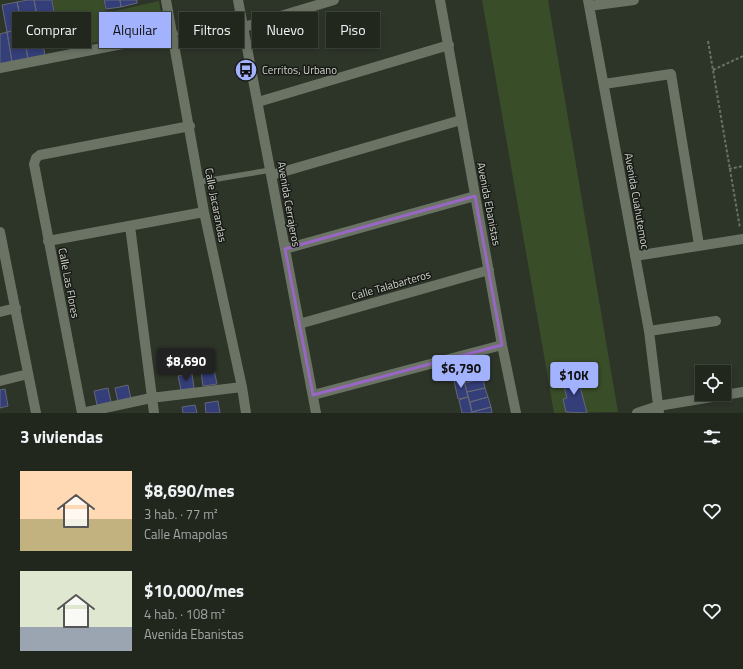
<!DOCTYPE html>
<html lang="es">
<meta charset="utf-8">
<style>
:root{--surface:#22271e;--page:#2e332b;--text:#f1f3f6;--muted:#a2a5a4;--line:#3f443c;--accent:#a2b2fd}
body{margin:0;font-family:"Titillium Web",sans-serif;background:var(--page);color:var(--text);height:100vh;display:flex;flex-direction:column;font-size:15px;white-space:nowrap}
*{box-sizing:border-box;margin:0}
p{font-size:13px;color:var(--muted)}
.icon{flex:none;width:22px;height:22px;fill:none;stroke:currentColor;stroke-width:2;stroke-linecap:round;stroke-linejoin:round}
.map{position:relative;height:413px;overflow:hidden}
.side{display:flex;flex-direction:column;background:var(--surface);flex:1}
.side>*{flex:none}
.hud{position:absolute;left:12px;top:12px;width:400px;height:36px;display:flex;gap:8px}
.fabs{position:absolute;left:695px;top:365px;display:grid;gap:8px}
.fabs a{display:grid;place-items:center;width:36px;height:36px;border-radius:0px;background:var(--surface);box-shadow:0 2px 6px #0003,0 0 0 1px var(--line);font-size:20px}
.price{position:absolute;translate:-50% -34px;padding:0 9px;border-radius:4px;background:var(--accent);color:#111;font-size:13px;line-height:26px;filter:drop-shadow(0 1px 2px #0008)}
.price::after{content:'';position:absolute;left:50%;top:24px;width:12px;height:9px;margin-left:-6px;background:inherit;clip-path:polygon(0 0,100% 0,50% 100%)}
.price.active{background:#222;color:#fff}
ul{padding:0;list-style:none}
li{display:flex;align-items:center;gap:12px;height:100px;padding:0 20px}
li span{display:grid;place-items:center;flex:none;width:112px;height:80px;border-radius:0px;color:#555}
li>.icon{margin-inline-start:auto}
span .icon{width:48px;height:48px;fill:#fffc;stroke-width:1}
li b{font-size:17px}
h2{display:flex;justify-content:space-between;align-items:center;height:48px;padding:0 20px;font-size:17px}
.tag{padding:0 14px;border-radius:0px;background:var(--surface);box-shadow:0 2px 6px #0003,0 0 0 1px var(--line);font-size:14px;line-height:36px}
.tag.active{background:var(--accent);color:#111}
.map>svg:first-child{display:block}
.green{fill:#3a4d29}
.building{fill:#343e79;stroke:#646776}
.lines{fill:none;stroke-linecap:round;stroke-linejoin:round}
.path{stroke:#6b7167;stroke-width:2;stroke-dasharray:3 2;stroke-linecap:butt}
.lane{stroke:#6b7365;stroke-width:5.5}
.street{stroke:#6b7365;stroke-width:10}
.marked{fill:none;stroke:#9866c3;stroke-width:3;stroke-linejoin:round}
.labels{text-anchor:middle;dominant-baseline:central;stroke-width:3;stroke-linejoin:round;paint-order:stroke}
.poi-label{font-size:11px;fill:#cfd3cb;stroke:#171a15;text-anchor:start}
.street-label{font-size:11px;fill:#cfd3cb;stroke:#171a15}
</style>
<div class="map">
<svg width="743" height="413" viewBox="0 0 743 413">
<rect width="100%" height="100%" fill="#2d3428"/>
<path class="green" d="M53,0H103L106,13L159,1L164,29L60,49Z
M482,0H548L618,412L554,413Z"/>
<path class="building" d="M28,0H34L39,26L23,29L17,2Z
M34,0H52L56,23L39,26Z
M104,0H120L121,7L106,9Z
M120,0H137V3L121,7Z
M17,2L23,29L7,32L2,5Z
M39,26L45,55L28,59L23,29Z
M23,29L28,59L12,62L7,32Z
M7,32L12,62L0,64V34Z
M478,358L480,368L462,372L460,363Z
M480,368L483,378L465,383L462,373Z
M214,370L217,384L203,386L201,372Z
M192,374L194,388L181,390L178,376Z
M577,375L587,413L566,412L563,399L567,398L562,379Z
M463,378L468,397L458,399L454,381Z
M483,378L485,388L467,392L465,383Z
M128,385L131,399L118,402L115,388Z
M108,388L111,402L97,405L94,391Z
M485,388L488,397L470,402L467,392Z
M5,389L8,406L0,408V390Z
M468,397L472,413H462L459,400Z
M488,397L491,407L472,412L470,402Z
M218,401L220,413H206L205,403Z
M195,405L197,413H183L182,407Z
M491,407L492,413H472V412Z"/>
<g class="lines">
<path class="path" d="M708,41L740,228
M713,70L743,56
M729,169L743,166"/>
<path class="lane" d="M199,182L271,170"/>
<path class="street" d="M166,0L204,212L242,387L246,413
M238,0L316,413
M440,0L502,345L516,413
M588,0L649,331L659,413
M589,6L634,0
M244,27L334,0
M0,68L173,34
M604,84L671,74L699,245
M258,102L449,45
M272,175L461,120
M130,226L154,413
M0,232L36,413
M48,241L204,212
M285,249L475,196
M635,256L743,239
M0,312L16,308
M299,324L489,270
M649,331L716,321
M0,381L28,374
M313,395L502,345
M82,413L34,164L36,158L40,155L190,126
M82,413L151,398L242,387
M637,413L658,406L743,392"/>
</g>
<path class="marked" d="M475,196L502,345L313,395L285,249Z"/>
<defs>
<g id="bus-disc" transform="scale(1.15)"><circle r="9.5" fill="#a2b2fd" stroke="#171a15"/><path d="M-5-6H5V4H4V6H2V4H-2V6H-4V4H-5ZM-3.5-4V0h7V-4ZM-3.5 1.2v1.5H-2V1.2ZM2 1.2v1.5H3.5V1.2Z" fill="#111"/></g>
</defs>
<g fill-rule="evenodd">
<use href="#bus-disc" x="246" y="70"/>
</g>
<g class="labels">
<g class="poi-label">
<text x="262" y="70">Cerritos, Urbano</text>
</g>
<g class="street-label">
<text transform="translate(637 201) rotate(80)">Avenida Cuahutemoc</text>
<text transform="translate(289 204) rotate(80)">Avenida Cerrajeros</text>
<text transform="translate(489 204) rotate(79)">Avenida Ebanistas</text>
<text transform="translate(216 205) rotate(79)">Calle Jacarandas</text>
<text transform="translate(69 283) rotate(79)">Calle Las Flores</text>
<text transform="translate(391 285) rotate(-16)">Calle Talabarteros</text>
</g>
</g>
</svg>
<div class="fabs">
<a><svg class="icon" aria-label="locate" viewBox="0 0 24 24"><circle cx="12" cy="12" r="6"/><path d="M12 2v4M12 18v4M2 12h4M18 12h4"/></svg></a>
</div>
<b class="price active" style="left:186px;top:382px">$8,690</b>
<b class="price" style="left:461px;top:389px">$6,790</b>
<b class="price" style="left:574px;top:396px">$10K</b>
<div class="hud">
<a class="tag">Comprar</a>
<a class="tag active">Alquilar</a>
<a class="tag">Filtros</a>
<a class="tag">Nuevo</a>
<a class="tag">Piso</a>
</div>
</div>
<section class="side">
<h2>3 viviendas<svg class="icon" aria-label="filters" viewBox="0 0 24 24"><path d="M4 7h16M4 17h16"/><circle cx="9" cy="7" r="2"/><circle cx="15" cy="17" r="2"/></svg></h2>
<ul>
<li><span style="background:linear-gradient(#ffd9b3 60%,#c2b280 0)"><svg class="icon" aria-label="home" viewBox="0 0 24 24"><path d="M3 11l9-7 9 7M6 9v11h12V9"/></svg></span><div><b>$8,690/mes</b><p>3 hab. · 77 m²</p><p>Calle Amapolas</p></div><svg class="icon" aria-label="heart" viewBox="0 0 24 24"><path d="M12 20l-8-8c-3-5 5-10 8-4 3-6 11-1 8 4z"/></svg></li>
<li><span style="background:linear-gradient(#dfe7d0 70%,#9aa5b1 0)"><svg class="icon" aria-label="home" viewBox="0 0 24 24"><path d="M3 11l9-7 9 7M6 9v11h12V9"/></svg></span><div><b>$10,000/mes</b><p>4 hab. · 108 m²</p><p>Avenida Ebanistas</p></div><svg class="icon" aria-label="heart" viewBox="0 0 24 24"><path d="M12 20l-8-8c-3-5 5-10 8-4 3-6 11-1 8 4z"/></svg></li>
</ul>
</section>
